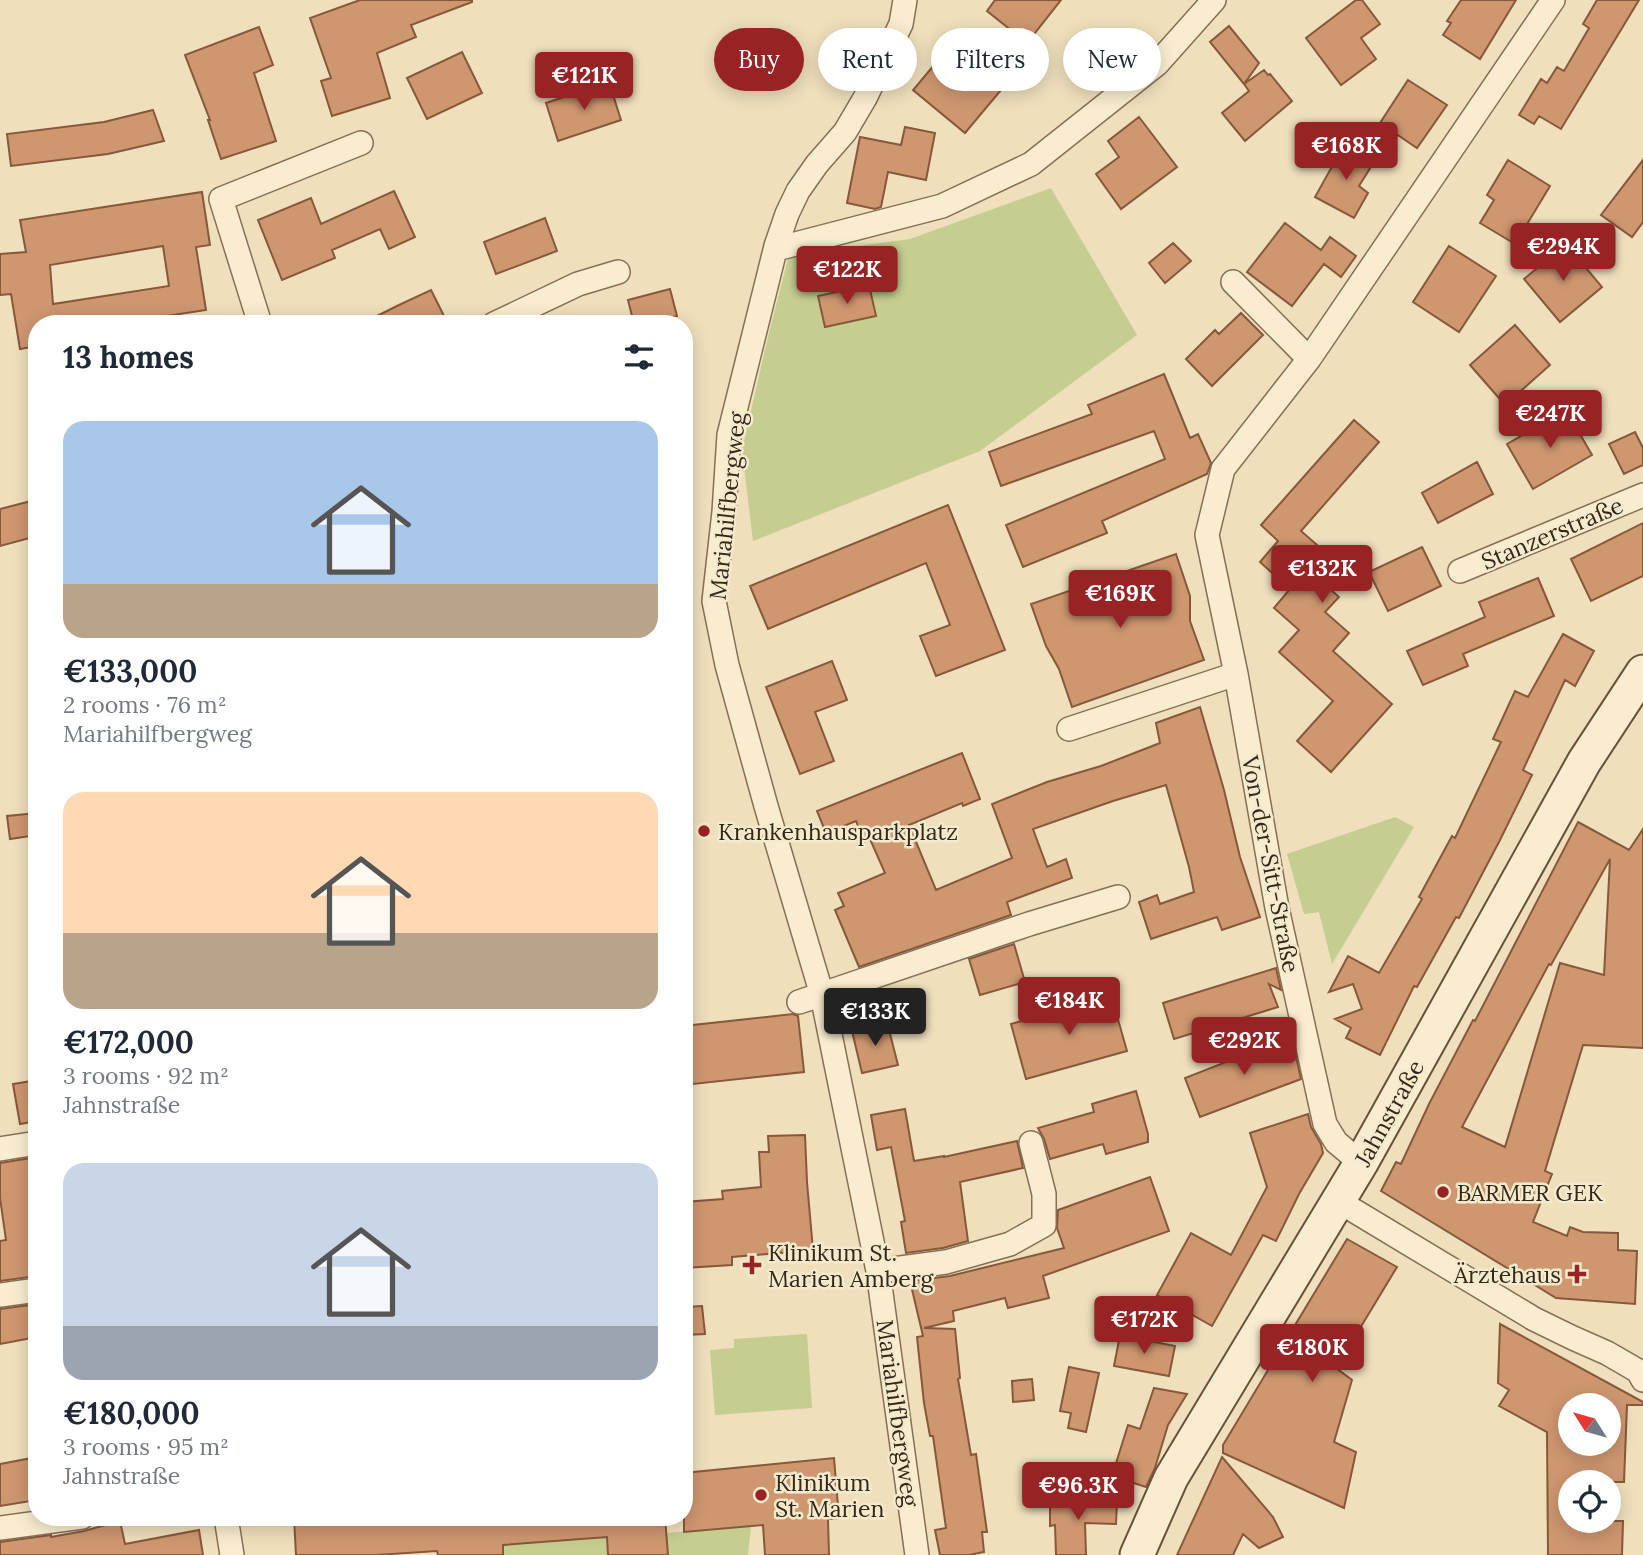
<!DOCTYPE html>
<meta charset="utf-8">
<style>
:root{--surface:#fff;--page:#f2f2f3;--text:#1f2937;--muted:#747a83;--accent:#982325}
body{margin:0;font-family:Lora,serif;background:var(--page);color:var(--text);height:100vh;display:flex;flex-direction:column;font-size:26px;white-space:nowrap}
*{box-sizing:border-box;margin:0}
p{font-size:23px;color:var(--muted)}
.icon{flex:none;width:38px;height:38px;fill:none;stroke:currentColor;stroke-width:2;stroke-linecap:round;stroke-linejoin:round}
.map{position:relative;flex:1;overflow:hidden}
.drawer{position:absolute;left:28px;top:315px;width:665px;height:1211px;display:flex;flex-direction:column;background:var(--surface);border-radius:28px;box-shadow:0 4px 18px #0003}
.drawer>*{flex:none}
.guide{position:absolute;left:714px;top:28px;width:665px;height:63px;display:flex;gap:14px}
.needle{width:46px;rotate:307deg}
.tools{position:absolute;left:1558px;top:1393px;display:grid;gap:14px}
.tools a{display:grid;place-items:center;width:63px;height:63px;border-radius:50%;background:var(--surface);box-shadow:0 4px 18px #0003;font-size:35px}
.price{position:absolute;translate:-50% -60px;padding:0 16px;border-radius:7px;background:var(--accent);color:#fff;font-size:23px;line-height:46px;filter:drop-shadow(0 2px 4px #0008)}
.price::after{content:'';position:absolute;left:50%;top:42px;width:21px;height:16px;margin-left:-10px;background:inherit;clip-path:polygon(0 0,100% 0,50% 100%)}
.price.current{background:#222;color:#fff}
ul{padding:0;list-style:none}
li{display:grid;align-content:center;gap:14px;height:371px;padding:0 35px}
li span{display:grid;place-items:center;height:217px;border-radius:21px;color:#555}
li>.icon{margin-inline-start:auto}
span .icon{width:126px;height:126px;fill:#fffc;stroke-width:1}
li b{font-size:30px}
h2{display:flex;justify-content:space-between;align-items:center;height:84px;padding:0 35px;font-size:30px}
.pill{padding:0 24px;border-radius:32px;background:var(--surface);box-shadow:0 4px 18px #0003;font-size:24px;line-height:63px}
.pill.current{background:var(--accent);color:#fff}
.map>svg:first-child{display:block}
.green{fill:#c6cd90}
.building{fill:#cf9770;stroke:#87583a;stroke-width:2;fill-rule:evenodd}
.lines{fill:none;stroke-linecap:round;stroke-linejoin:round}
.street-casing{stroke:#876f55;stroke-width:26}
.secondary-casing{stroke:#695039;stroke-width:37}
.street{stroke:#faedcf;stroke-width:23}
.secondary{stroke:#faedcf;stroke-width:33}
.poi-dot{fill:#982325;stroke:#f6eacc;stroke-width:2.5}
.labels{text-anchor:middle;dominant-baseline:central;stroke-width:5;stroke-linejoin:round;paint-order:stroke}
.street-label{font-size:23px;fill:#36271b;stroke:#f6eacc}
.poi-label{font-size:23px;fill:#36271b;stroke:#f6eacc;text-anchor:start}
</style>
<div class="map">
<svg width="1643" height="1555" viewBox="0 0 1643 1555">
<rect width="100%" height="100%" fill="#efdfbc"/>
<path class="green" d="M1051,188L1137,335L980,451L753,541L742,450L767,341L789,255L910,239Z
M1395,817L1414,827L1332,964L1319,912L1304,914L1287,854Z
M807,1334L812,1408L715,1415L710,1350L734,1348V1339Z
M751,1526L748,1555H668L666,1533Z
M607,1537L608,1555H503V1545Z"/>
<path class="building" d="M360,0H472V2L411,25L416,37L377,53L390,98L332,116L321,81L331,78L310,18Z
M995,0H1061L1027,43L987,11Z
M1356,0H1362L1380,24L1361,38L1376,59L1341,85L1306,38Z
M1461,0H1516L1480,59L1443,35L1451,23L1447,21Z
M1597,0H1639L1561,129L1539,116L1534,124L1519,115L1541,79L1547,83L1557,67L1564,71L1589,28L1583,24Z
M1229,26L1259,63L1244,84L1210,42Z
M259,27L273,65L254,73L276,141L221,159L208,120H210L185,55Z
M955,40L1007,83L965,133L913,90Z
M462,52L482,93L427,119L407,78Z
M1264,70L1268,75L1270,74L1292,101L1245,141L1222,113L1249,91L1244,84Z
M1408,80L1447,105L1417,148L1380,123Z
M609,82L621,120L558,141L546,103Z
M153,110L164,141L108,154L11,166L7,134L104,122Z
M1139,117L1177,167L1121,209L1096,174L1119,157L1108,141Z
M905,127L935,133L926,180L888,172L881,207L875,209L847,203L860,137L901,145Z
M1344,145L1374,162L1359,186L1368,193L1354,218L1315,197Z
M1508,160L1550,186L1515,244L1480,223L1494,200L1487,195Z
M1643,160V222L1632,237L1601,215Z
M394,191L415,237L389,249L380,229L332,250L335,258L282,280L258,220L311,198L321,224Z
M202,192L210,245L196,247L206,310L115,324H37V346L20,349L11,294L0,295V254L26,252L20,220ZM163,246L169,286L53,304L50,265Z
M545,218L557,251L496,274L484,242Z
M1285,223L1321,250L1330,237L1356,256L1341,277L1324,264L1292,306L1247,272Z
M1173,243L1191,261L1165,283L1149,263Z
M1566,244L1602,287L1560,322L1524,279Z
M1449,246L1496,276L1459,332L1413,302Z
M869,285L876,316L825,327L818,296Z
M670,289L677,316L646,324H634L628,300Z
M431,290L448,324H361L399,305Z
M1241,313L1263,335L1212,386L1186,359L1215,330L1219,334Z
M1515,325L1550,365L1505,405L1470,365Z
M1164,374L1190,438L1198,434L1211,463L1207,474L1102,521L1107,533L1023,567L1006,525L1165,459L1154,431L1001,486L989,452L1092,414L1088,405Z
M1566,410L1592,455L1533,489L1507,444Z
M1354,420L1379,442L1301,531L1324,551L1308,569L1339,597L1325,612L1349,633L1333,651L1392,704L1331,772L1297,741L1333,701L1279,652L1299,630L1274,608L1290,589L1260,562L1278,541L1261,525Z
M1635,432L1643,448V465L1624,474L1609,444Z
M1477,462L1493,494L1438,523L1422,493Z
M31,501L37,523V536L0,546V509Z
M948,505L1005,650L936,676L920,636L950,625L926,563L768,629L750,586Z
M1643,523V576L1591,601L1571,559Z
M1422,547L1441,586L1388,611L1369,572Z
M1176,554L1190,596V621L1204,660L1072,707L1059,669L1046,646L1031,604Z
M1538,578L1554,616L1463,654L1468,666L1423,685L1407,651L1485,617L1479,602Z
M1563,634L1594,651L1575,686L1565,680L1523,770L1532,775L1500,840L1459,918L1456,917L1417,987L1414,986L1380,1055L1346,1038L1351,1028L1335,1019L1362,1009L1353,984L1329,992L1348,956L1379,973L1422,899L1419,897L1452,836L1455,838L1501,742L1493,739L1515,691L1528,697Z
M832,661L847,700L815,712L834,761L800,774L766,687Z
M1200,707L1224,790L1240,857L1260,917L1222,930L1217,917L1151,939L1139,902L1157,895L1160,904L1194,892L1189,867L1166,785L1113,801L1033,829L1047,867L1066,859L1072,878L1007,902L1011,915L859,967L835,910L844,906L838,893L885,873L870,839L864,842L856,821L826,833L817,811L962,753L980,799L963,806L962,803L909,825L936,890L1012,858L992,804L1047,782L1101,766L1160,743L1156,723Z
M37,813V835L10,839L7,816Z
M1578,822L1629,850L1643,829V1048L1583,1045L1545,1171L1552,1174L1533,1222L1567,1236L1570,1227L1583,1232L1618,1233V1250L1637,1251L1635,1304L1556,1298L1381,1191L1396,1162L1401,1164L1429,1104L1473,1020L1475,1021ZM1610,859L1604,975L1560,963L1505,1147L1462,1127L1549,964L1551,965Z
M1014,944L1025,982L980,995L969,959Z
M1276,968L1281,990L1269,984L1278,1007L1174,1039L1163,1003Z
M1111,995L1127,1051L1026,1079L1011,1024Z
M793,1014L798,1016L804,1072L684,1085V1026Z
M887,1022L898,1065L862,1073L852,1031Z
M1290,1037L1294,1048L1301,1079L1200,1117L1185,1078Z
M37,1080V1121L20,1124L13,1084Z
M1136,1091L1148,1134V1142L1106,1154L1103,1144L1050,1159L1044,1139L1038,1128L1094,1112L1092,1104Z
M905,1109L914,1161L944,1156V1157L1017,1141L1023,1168L960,1182L968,1241L943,1248L906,1253L901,1222L905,1221L891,1147L877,1150L871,1115Z
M1308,1114L1311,1127L1321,1144L1323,1153L1299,1194L1276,1241L1263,1235L1212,1326L1157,1295L1191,1233L1231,1255L1267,1187L1250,1133Z
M805,1135L807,1182L813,1250L732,1257V1265L684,1268V1202L723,1199L722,1191L761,1187L759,1152H769L768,1136Z
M37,1157V1276L0,1281V1241L6,1240L0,1198V1163Z
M1150,1177L1169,1231L1043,1276L1049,1298L1008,1308L1005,1298L953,1311L954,1321L924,1328L955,1329L960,1378L958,1379L971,1455L976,1454L987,1532H982L984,1552L969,1555H940L935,1530L946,1528L933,1436H930L924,1403L917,1337L923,1336L910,1281L950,1276L1064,1248L1057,1228L1058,1210Z
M1347,1239L1397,1267L1336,1368L1352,1380L1334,1442L1356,1452L1344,1508L1223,1453V1445L1271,1365L1288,1368L1274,1360Z
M37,1304V1337L0,1344V1309Z
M702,1306L705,1334L684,1335V1307Z
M1500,1324L1643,1402V1405H1627L1624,1482H1570V1521H1623L1622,1555H1548L1547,1432L1499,1406L1509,1390L1498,1383ZM1570,1405H1608V1444H1570Z
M1120,1335L1175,1346L1169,1376L1114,1366Z
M1069,1367L1099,1373L1086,1432L1068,1428L1071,1413L1060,1411Z
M1032,1379L1034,1400L1013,1402L1012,1381Z
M1154,1388L1187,1394L1168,1425L1155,1468L1146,1487L1112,1476L1128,1425L1140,1429Z
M37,1457V1500L0,1506V1464Z
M1222,1457L1273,1517L1283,1537L1259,1548L1243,1534L1233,1555H1177Z
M834,1458L839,1518L828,1519L829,1555H765L763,1525L684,1532V1473Z
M1050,1498L1117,1500L1116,1524L1085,1523L1086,1555H1056L1055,1525L1050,1526Z
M294,1517H665L668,1555H608L607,1537L503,1545V1555H438L437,1551L376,1555H296Z
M120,1521L125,1544L199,1530L203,1555H0V1542L51,1535V1537L84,1531Z"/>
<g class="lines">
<g class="street-casing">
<path id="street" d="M905,0L901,24L865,98L845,132L817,164L798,191L787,214L776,246L729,435L724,512L714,601L727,665L766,806L822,995L878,1271L917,1555
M776,246L784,247L942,206L1031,164L1157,64L1214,0
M1233,282L1309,359
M260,324L221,199L361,143
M494,324L578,284L618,272
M1460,571L1643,495
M1069,729L1236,674
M799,1002L1029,924L1118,897
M0,1149L37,1143
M1361,1163L1336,1142L1325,1124L1277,908L1236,674L1207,535L1223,469L1309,359L1553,0
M1338,1201L1534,1319L1573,1338L1607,1353L1638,1371L1643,1380
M878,1271L946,1262L1010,1244L1044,1225V1194L1031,1143
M0,1295L37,1290
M226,1517L232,1555
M0,1528L82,1517"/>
</g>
<g class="secondary-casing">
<path id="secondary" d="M1137,1555L1171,1478L1361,1163L1584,762L1643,672"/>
</g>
<use href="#street" class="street"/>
<use href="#secondary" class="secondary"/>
</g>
<g class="poi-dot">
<circle cx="704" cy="831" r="7"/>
<circle cx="1443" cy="1192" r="7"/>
<path d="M748.5 1254.5h7v7h7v7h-7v7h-7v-7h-7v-7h7z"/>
<path d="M1573.5 1263.5h7v7h7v7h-7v7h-7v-7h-7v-7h7z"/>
<circle cx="761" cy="1495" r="7"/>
</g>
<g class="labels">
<g class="street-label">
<text transform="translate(727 506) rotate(-84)">Mariahilfbergweg</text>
<text transform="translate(1552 533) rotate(-23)">Stanzerstraße</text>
<text transform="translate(1271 864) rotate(79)">Von-der-Sitt-Straße</text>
<text transform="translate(1389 1113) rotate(-61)">Jahnstraße</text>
<text transform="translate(898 1413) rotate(82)">Mariahilfbergweg</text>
</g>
<g class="poi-label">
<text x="718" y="831">Krankenhausparkplatz</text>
<text x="1457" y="1192">BARMER GEK</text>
<text x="768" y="1252">Klinikum St.<tspan x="768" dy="26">Marien Amberg</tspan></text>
<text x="1561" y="1274" text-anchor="end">Ärztehaus</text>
<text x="775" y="1482">Klinikum<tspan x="775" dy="26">St. Marien</tspan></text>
</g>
</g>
</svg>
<div class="tools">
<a><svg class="needle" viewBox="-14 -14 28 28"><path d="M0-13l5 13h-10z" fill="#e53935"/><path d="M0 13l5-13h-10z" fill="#747a83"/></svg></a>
<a><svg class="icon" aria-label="locate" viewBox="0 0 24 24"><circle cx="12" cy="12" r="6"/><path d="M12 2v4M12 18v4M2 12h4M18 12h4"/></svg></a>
</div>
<b class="price" style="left:584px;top:112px">€121K</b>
<b class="price" style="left:1346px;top:182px">€168K</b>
<b class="price" style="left:1563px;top:283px">€294K</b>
<b class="price" style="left:847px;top:306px">€122K</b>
<b class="price" style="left:1550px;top:450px">€247K</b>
<b class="price" style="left:1322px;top:605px">€132K</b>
<b class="price" style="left:1120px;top:630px">€169K</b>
<b class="price" style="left:1069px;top:1037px">€184K</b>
<b class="price current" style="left:875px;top:1048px">€133K</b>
<b class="price" style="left:1244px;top:1077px">€292K</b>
<b class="price" style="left:1144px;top:1356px">€172K</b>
<b class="price" style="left:1312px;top:1384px">€180K</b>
<b class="price" style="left:1078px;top:1522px">€96.3K</b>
<div class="guide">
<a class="pill current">Buy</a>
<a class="pill">Rent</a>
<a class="pill">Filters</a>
<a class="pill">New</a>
</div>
<section class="drawer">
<h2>13 homes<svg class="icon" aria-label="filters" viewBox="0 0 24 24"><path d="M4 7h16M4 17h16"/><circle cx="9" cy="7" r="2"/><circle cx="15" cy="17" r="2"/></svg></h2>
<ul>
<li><span style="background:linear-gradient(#a9c7e8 75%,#b9a48a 0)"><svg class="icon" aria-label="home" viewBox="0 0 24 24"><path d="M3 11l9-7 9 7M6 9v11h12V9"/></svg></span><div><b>€133,000</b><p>2 rooms · 76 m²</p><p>Mariahilfbergweg</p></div></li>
<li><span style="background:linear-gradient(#ffd9b3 65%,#b9a48a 0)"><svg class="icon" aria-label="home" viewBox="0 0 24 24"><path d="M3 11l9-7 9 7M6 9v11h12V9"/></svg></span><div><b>€172,000</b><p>3 rooms · 92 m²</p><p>Jahnstraße</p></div></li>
<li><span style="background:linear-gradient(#c9d6e8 75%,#9aa5b1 0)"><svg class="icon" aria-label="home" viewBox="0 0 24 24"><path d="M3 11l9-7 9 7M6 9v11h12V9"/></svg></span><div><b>€180,000</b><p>3 rooms · 95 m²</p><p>Jahnstraße</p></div></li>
</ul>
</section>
</div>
